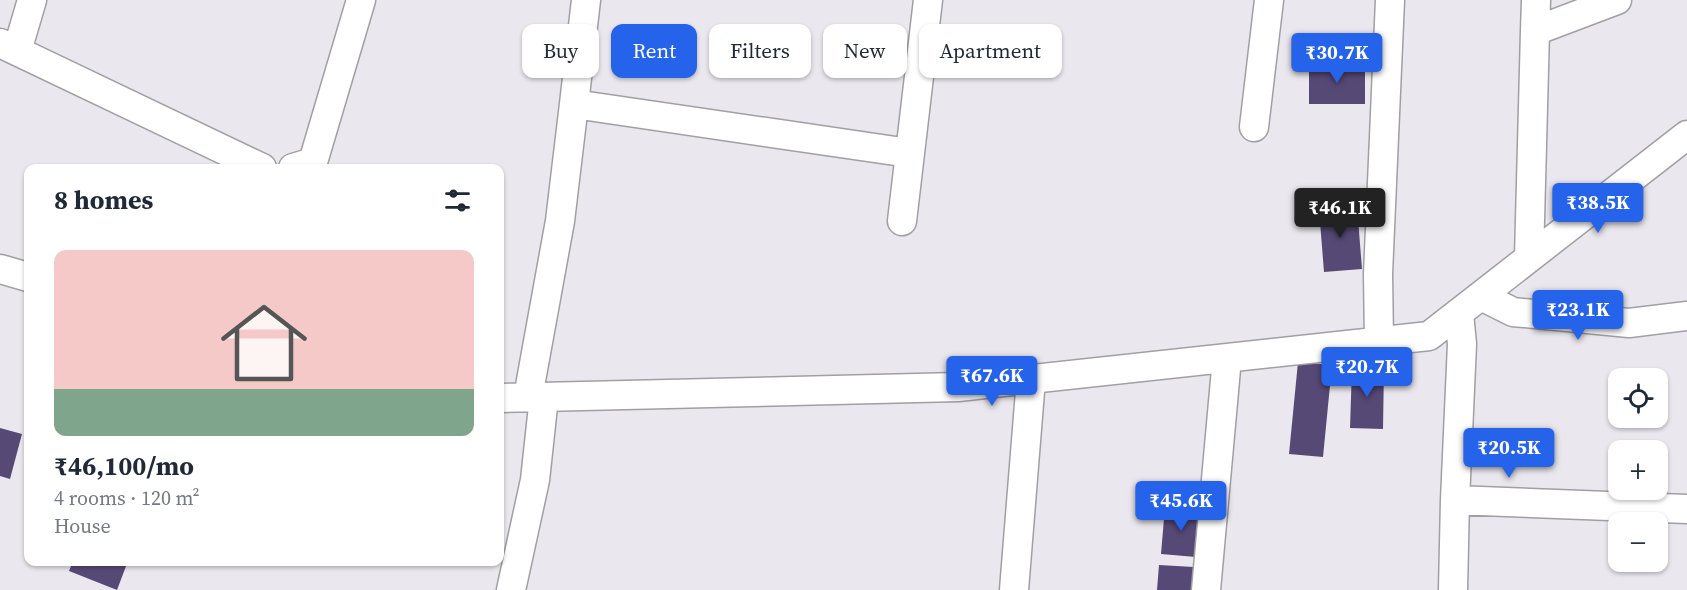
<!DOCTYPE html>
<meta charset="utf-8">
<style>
:root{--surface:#fff;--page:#f2f2f3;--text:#1f2937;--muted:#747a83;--accent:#2563eb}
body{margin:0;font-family:"Source Serif 4",serif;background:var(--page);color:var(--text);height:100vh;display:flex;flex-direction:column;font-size:22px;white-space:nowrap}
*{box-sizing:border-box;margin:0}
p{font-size:20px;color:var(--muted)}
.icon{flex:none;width:33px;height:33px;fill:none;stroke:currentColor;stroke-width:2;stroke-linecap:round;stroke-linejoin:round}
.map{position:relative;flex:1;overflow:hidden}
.details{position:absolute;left:24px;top:164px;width:480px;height:402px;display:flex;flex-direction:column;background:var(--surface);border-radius:12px;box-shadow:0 2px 4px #0004}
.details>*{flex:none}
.banner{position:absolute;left:522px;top:24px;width:570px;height:54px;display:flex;gap:12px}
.fabs{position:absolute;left:1608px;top:368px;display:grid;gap:12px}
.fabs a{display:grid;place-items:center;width:60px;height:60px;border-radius:12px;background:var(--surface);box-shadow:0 2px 4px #0004;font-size:30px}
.price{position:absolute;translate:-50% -51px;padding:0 14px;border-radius:6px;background:var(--accent);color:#fff;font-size:20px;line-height:39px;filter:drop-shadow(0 2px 3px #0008)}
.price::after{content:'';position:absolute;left:50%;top:36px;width:18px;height:14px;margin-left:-9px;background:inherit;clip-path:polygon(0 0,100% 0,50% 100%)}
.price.selected{background:#222;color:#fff}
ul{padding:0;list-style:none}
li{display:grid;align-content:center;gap:12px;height:318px;padding:0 30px}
li span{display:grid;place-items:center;height:186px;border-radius:12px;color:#555}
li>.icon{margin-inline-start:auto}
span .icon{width:108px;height:108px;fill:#fffc;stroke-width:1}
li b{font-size:26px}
h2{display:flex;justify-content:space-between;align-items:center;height:72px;padding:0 30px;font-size:26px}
.chip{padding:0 21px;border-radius:12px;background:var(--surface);box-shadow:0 2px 4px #0004;font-size:21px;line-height:54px}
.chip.selected{background:var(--accent);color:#fff}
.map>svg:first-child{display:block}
.building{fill:#574976}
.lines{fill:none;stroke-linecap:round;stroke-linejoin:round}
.street-casing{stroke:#a09fa4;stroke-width:31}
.street{stroke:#fff;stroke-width:28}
</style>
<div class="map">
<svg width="1687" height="590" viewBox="0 0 1687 590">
<rect width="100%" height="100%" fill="#eae8ee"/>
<path class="building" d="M1309,65H1365V104H1309Z
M1357,206L1362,269L1324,272L1319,209Z
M1298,362L1332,365L1323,457L1289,454Z
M1352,367H1384L1383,429L1350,428Z
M0,428L22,434L10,479L0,476Z
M1165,507L1201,510L1196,557L1161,554Z
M73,561H128L117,590L69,571Z
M1159,565L1194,567L1193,590H1157Z"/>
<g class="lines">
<g class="street-casing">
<path id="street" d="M1535,31L1536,0
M0,43L262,168
M17,51L32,0
M574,104L586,0
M1254,127L1269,0
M293,168L313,162L361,0
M902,221L928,0
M1529,258L1535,31L1617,0
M0,269L28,277
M1481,296L1513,312L1629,323L1687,316
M1379,342L1378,274L1390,0
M528,397L560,221L574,104L909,153
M500,398L958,387L1429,336L1687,135
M1455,500L1462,344L1459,313
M511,590L535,480L544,397
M1014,590L1031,379
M1206,590L1227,358
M1453,590L1455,500L1687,509"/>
</g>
<use href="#street" class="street"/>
</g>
</svg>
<div class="fabs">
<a><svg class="icon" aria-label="locate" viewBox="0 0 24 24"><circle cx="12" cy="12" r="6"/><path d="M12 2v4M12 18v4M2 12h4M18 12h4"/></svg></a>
<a>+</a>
<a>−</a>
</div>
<b class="price" style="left:1337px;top:84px">₹30.7K</b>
<b class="price" style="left:1598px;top:234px">₹38.5K</b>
<b class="price selected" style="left:1340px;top:239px">₹46.1K</b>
<b class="price" style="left:1578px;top:341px">₹23.1K</b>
<b class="price" style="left:1367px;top:398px">₹20.7K</b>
<b class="price" style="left:992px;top:407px">₹67.6K</b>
<b class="price" style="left:1509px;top:479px">₹20.5K</b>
<b class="price" style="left:1181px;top:532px">₹45.6K</b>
<div class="banner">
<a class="chip">Buy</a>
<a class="chip selected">Rent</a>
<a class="chip">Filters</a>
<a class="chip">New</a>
<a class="chip">Apartment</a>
</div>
<section class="details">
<h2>8 homes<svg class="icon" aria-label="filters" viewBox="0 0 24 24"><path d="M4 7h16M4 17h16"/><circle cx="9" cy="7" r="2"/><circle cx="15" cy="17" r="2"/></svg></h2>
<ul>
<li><span style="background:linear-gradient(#f6c9c9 75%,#7fa58c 0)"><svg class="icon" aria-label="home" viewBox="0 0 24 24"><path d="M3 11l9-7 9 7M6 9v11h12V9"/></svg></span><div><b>₹46,100/mo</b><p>4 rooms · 120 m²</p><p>House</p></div></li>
</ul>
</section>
</div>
